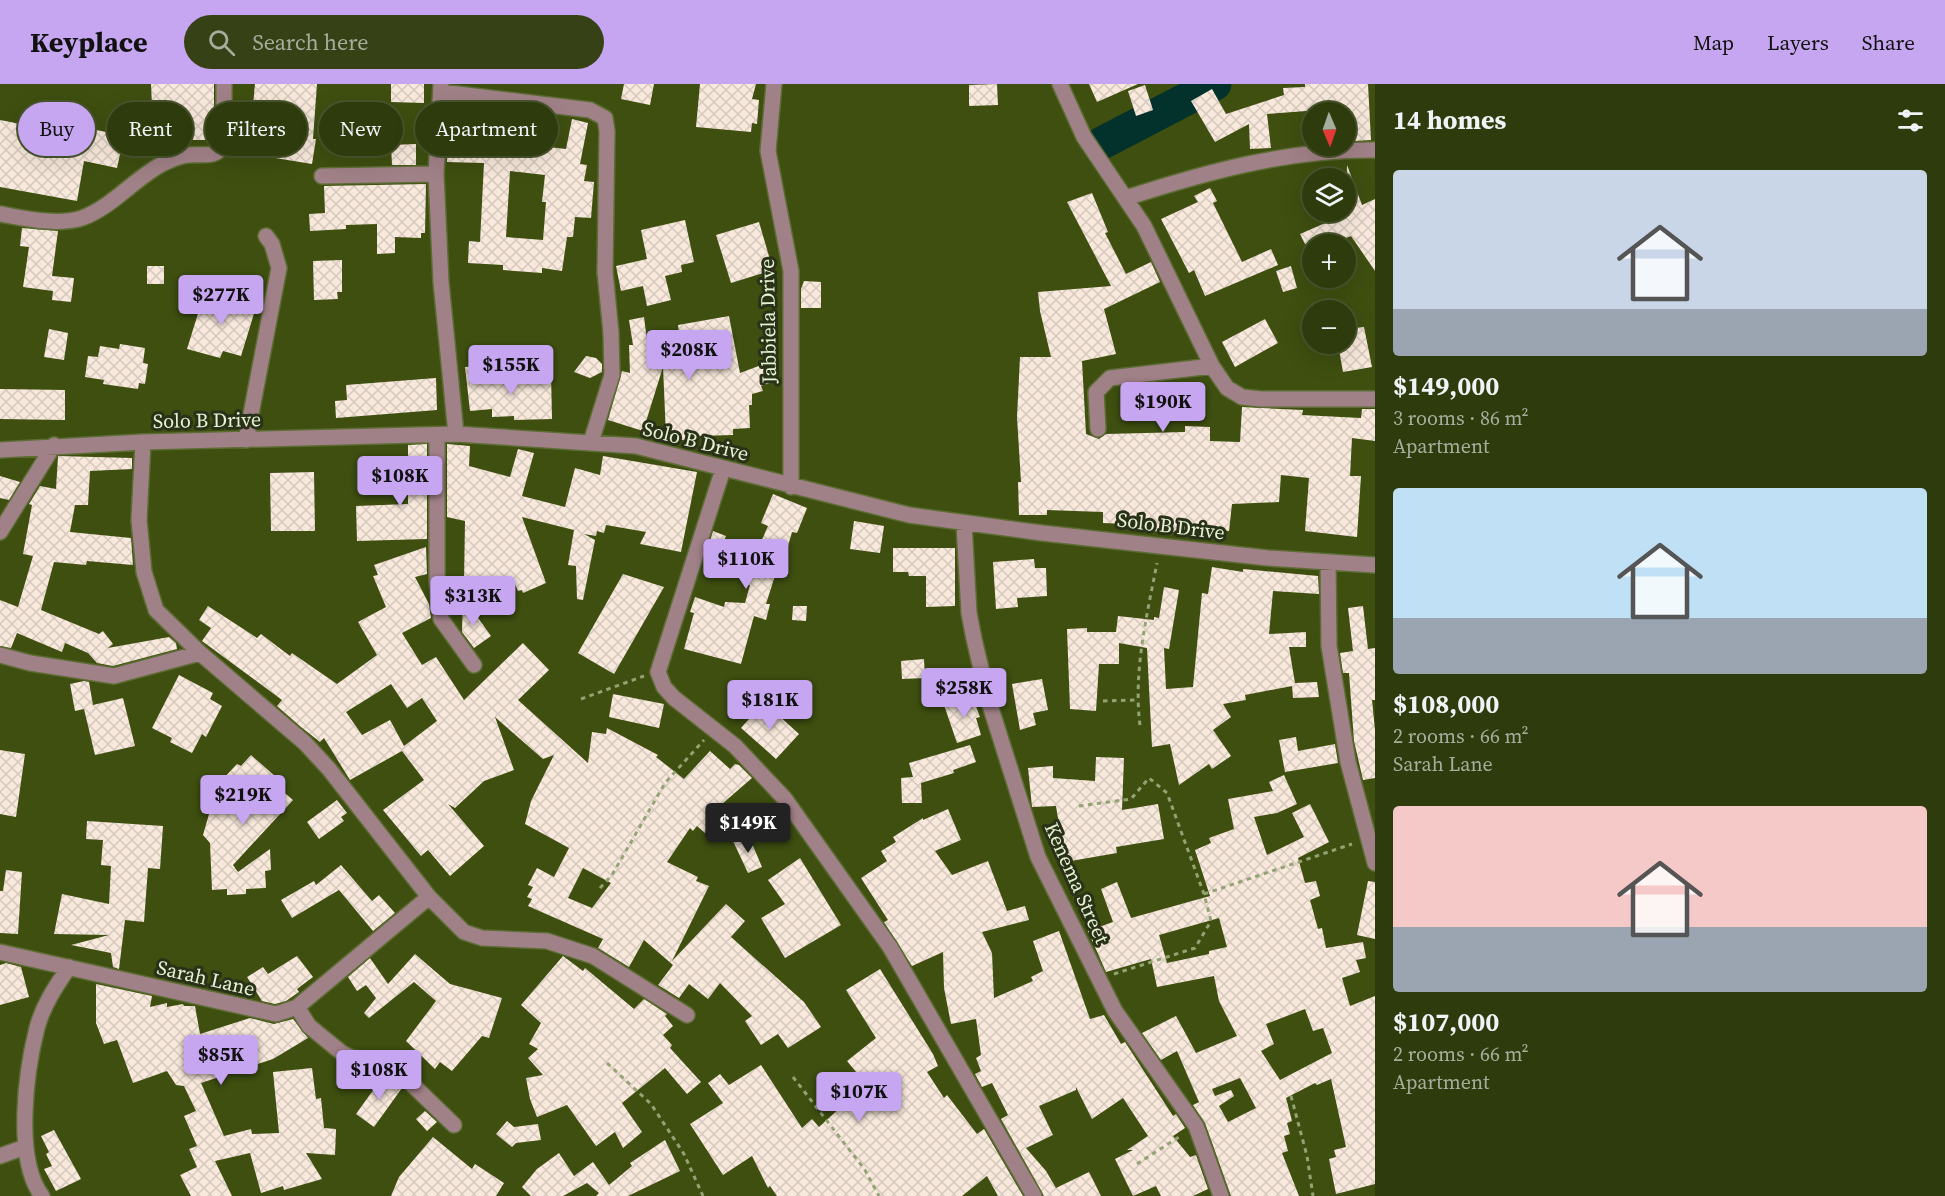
<!DOCTYPE html>
<meta charset="utf-8">
<style>
:root{--surface:#2e3b0c;--page:#364215;--text:#f1f3f6;--muted:#a7ad9d;--line:#49552d;--accent:#c6a6f0}
body{margin:0;font-family:"Source Serif 4",serif;background:var(--page);color:var(--text);height:100vh;display:flex;flex-direction:column;font-size:22px;white-space:nowrap}
*{box-sizing:border-box;margin:0}
p{font-size:20px;color:var(--muted)}
.icon{flex:none;width:33px;height:33px;fill:none;stroke:currentColor;stroke-width:2;stroke-linecap:round;stroke-linejoin:round}
.map{position:relative;flex:1;overflow:hidden}
.drawer{display:flex;flex-direction:column;background:var(--surface);width:570px}
.drawer>*{flex:none}
.guide{position:absolute;left:18px;top:18px;width:570px;height:54px;display:flex;gap:12px}
.needle{width:39px;rotate:178deg}
.fabs{position:absolute;left:1302px;top:18px;display:grid;gap:12px}
.fabs a{display:grid;place-items:center;width:54px;height:54px;border-radius:50%;background:var(--surface);box-shadow:0 6px 24px #0002,0 0 0 2px var(--line);font-size:30px}
.price{position:absolute;translate:-50% -51px;padding:0 14px;border-radius:6px;background:var(--accent);color:#111;font-size:20px;line-height:39px;filter:drop-shadow(0 2px 3px #0008)}
.price::after{content:'';position:absolute;left:50%;top:36px;width:18px;height:14px;margin-left:-9px;background:inherit;clip-path:polygon(0 0,100% 0,50% 100%)}
.price.selected{background:#222;color:#fff}
ul{padding:0;list-style:none}
li{display:grid;align-content:center;gap:12px;height:318px;padding:0 18px}
li span{display:grid;place-items:center;height:186px;border-radius:6px;color:#555}
li>.icon{margin-inline-start:auto}
span .icon{width:108px;height:108px;fill:#fffc;stroke-width:1}
li b{font-size:26px}
h2{display:flex;justify-content:space-between;align-items:center;height:72px;padding:0 18px;font-size:26px}
.chip{padding:0 21px;border-radius:27px;background:var(--surface);box-shadow:0 6px 24px #0002,0 0 0 2px var(--line);font-size:21px;line-height:54px}
.chip.selected{background:var(--accent);color:#111}
header{display:flex;align-items:center;gap:36px;box-sizing:border-box;height:84px;padding:0 30px;background:var(--accent);color:#111}
header strong{font-size:28px}
nav{display:flex;gap:33px;margin-inline-start:auto;font-size:21px}
.search{width:420px;height:54px;background:var(--page);display:flex;align-items:center;gap:15px;box-sizing:border-box;padding:0 21px;border-radius:33px;color:var(--muted);font-size:22px}
main{display:flex;flex:1;min-height:0}
.map>svg:first-child{display:block}
.lines{fill:none;stroke-linecap:round;stroke-linejoin:round}
.river{stroke:#03322d;stroke-width:33}
.building{fill:url(#building-cross-hatch);fill-rule:evenodd}
.minor-casing{stroke:#5c6c33;stroke-width:18}
.path{stroke:#94a374;stroke-width:3;stroke-dasharray:4.5 4.5;stroke-linecap:butt}
.minor{stroke:#a18188;stroke-width:15}
.labels{text-anchor:middle;dominant-baseline:central;stroke-width:6;stroke-linejoin:round;paint-order:stroke}
.street-label{font-size:20px;fill:#e6f2d2;stroke:#293118}
</style>
<header>
<strong>Keyplace</strong>
<div class="search"><svg class="icon" aria-label="search" viewBox="0 0 24 24"><circle cx="10" cy="10" r="6"/><path d="M15 15l6 6"/></svg>Search here</div>
<nav><a>Map</a><a>Layers</a><a>Share</a></nav>
</header>
<main>
<div class="map">
<svg width="1375" height="1112" viewBox="0 0 1375 1112">
<defs>
<pattern id="building-cross-hatch" width="8" height="8" patternUnits="userSpaceOnUse" patternTransform="scale(1.5)"><rect width="8" height="8" fill="#f9e9dc"/><path d="M0 0l8 8M0 8l8-8" fill="none" stroke="#d5c9bd"/></pattern>
</defs>
<rect width="100%" height="100%" fill="#3e4f10"/>
<g class="lines">
<path class="river" d="M1102,59L1215,0"/>
</g>
<path class="building" d="M151,0H214V56H170L169,22H152Z
M255,0H317L313,55H316L312,80L251,70V74H231L234,33L252,32Z
M391,0H424V19L391,18Z
M624,0H654L650,21L621,15Z
M700,0H756L752,15L759,16L757,40L752,39L751,48L696,43Z
M997,0L998,21L969,22V1Z
M1089,0H1138L1097,18Z
M1305,0H1368L1371,56L1355,57V39L1346,40V28L1306,27L1267,30L1271,64L1250,65L1249,40L1215,58L1191,17L1212,5L1226,30L1284,11L1283,4L1305,3Z
M1145,1L1153,26L1136,32L1128,7Z
M515,30L533,31L531,61L566,65L572,35L588,39L580,80L587,81L584,97L594,98L591,134L575,133L573,153H567L562,187L542,184V189L503,186V181L468,179L469,157L480,158L484,79L447,78L448,44L514,45ZM510,87L545,91L542,118H546L543,156L506,153Z
M33,32L124,52L117,84L84,77L77,117L0,103V36L31,42Z
M416,60V81H392L391,61Z
M1347,81L1362,121L1375,115V187L1351,152L1331,160H1305L1300,150L1346,130Z
M426,100L425,149H421V154L395,153V169L377,170V140L346,141V145L310,147L309,130L325,129L324,102Z
M1210,104L1217,117L1213,119L1242,178L1271,165L1278,181L1205,212L1194,186L1189,189L1161,135L1198,118L1194,112Z
M1092,109L1108,148L1105,149L1126,190L1151,178L1160,198L1104,225L1116,270L1082,277L1086,350L1099,355L1106,350L1185,348V342L1210,343V357L1240,358L1242,323L1303,326L1302,331L1361,334L1362,325H1375V357L1352,354L1350,392H1361L1357,453L1305,447L1309,394L1281,391L1279,418L1232,420L1229,447L1197,444V449L1149,447V441L1103,439V428L1047,426V431H1019L1018,398H1021L1017,333L1020,273H1051L1040,227L1038,208L1111,202L1067,118Z
M685,136L694,178L681,181L682,188L665,192L671,216L647,222L643,202L621,207L616,182L647,175L641,146Z
M759,138L773,186L731,199L716,151Z
M22,144L58,147L52,192L74,194L71,218L52,216L53,207L23,203L29,163L20,162Z
M342,176V208H337L338,215L314,216L313,177Z
M147,182H164V200H147Z
M1291,182L1297,204L1283,208L1276,187Z
M804,197L821,198V224H801V205Z
M205,207L256,223L241,272L223,267L220,274L187,265Z
M729,232L740,289L772,277L778,296L761,302L763,307L752,310V321H749L750,344L733,345V351L699,352V355L680,356V351L666,352L663,283L643,347L608,336L622,287L630,289L629,261H633L629,236L644,233L647,257L680,256L678,241Z
M1265,235L1278,259L1235,283L1222,258Z
M1364,243L1372,283L1343,288L1338,260H1346V245Z
M49,245L68,249L64,276L44,273Z
M120,260L145,264L143,279L148,280L145,300L139,299L138,305L103,300L104,296L85,293L88,272L98,273L100,262L119,265Z
M586,272L596,274L602,280V288L590,294L574,288Z
M481,282L482,298L526,297V289H551L552,335L514,336V332L492,333V325L470,327L465,283Z
M436,294L437,326L336,334L335,317L347,316L346,301Z
M0,305L65,306V336L0,335Z
M427,360V455L357,457L356,422L408,420V361Z
M447,360L470,362L469,382L510,393L518,365L534,369L522,412L565,423L575,384L600,391L603,372L697,388L681,468L640,460L646,448L606,441L604,449L597,447L596,452L584,450L595,456L583,516L577,515L576,482L568,481L574,446L522,433L546,499L523,509L522,506L518,507L513,496H488V500L464,499L465,437L447,433Z
M58,372L132,374V385L90,387L88,421H75L70,448L131,454L133,481L87,477L86,481L54,478L41,526L99,550L103,547L113,560L108,564L169,553L176,559L177,565L113,582L97,579L88,569L65,559L62,568L17,549L11,564L0,562V516L18,523L33,472L23,470L32,421L29,420L40,402L56,405Z
M314,388L315,447H271L270,389Z
M0,392L20,398L9,416L0,414Z
M773,410L807,424L797,449L792,448L783,480L779,479L766,520H770L766,536L754,532L741,580L684,565L694,529L690,528L695,513L724,523L725,518L745,519L750,501L743,499L768,442L761,439Z
M854,437L884,442L880,469L850,465Z
M713,447L726,452L719,467L708,463Z
M426,463L427,490L415,493L429,520L431,534L402,549L422,581L436,573L464,616L523,559L549,586L518,616L588,679L592,648L606,650L607,644L658,671L656,673L684,695L710,667L730,685L735,680L739,681L752,694L707,733L714,738L705,749L697,742L693,747L690,744L667,778L698,793L696,797L709,802L672,877L726,820L745,837L731,853L804,918L821,943L788,964L778,950L761,961L745,937L752,932L720,899L708,915L689,900L679,914L658,901L673,881L644,856L629,883L598,864L603,855L528,822L532,815L527,813L533,803L528,801L537,784L554,793L569,764L525,740L531,717L554,671L543,675L495,633L514,686L484,697L455,724L448,720L484,762L450,792L428,766L421,772L383,726L424,696L402,667L350,696L324,654L320,658L301,643L277,622L282,616L202,557L211,544L199,536L208,522L257,554L261,550L290,572L292,569L337,600L377,571L358,538L386,523L373,492L378,491L374,481ZM391,600L407,624L422,614L437,637L404,662L390,636L362,651L346,628ZM583,784L611,799L592,824L568,814Z
M893,464H955V522L926,523V492H909L908,488H893Z
M1034,475L1035,484H1046L1047,512L1017,514L1018,523L996,525L993,478Z
M1212,483L1243,488V485L1318,492L1319,510L1273,507L1269,550L1306,548V563H1289L1295,599L1317,598L1319,613L1293,614L1292,602L1245,611L1246,616L1223,620L1231,633L1213,646L1231,672L1212,685L1209,680L1179,701L1170,660L1152,663L1147,564L1119,559V580H1099L1096,627L1070,625L1067,545L1087,544V548H1116L1118,532L1154,536V533L1159,534L1164,503L1179,506L1169,565L1164,564L1166,605L1193,603L1202,509L1208,510Z
M623,490L664,503L614,590L578,569Z
M463,513L491,552L474,564L462,548Z
M793,522H807L806,537L792,536Z
M1363,522L1368,565L1375,564V616H1372L1375,646V694L1363,696L1354,657L1349,589H1343L1340,569L1353,567L1348,524Z
M924,575L925,594L902,595L901,577Z
M179,591L213,609L210,615L222,622L206,653L202,650L192,669L170,658L172,654L152,644Z
M1042,595L1048,626L1033,629L1036,641L1020,646L1012,600Z
M84,597L89,598L93,621L123,614L135,662L95,671L84,625L75,627L70,600Z
M613,610L664,620L659,644L609,633Z
M972,612L980,633L976,634L981,651L957,659L944,621Z
M764,618L799,650L776,675L741,644Z
M1296,653L1298,667L1335,660L1338,679L1285,688L1279,656Z
M970,661L976,678L953,686L954,689L921,699L922,719H902L901,694L913,693L909,679Z
M0,666L25,670L16,733L0,730Z
M251,671L284,700L279,704L293,716L233,781L238,788L270,765L271,786L265,787L266,804L246,805V810L227,811V805L212,806L210,759L203,751L211,723L225,711L222,708L226,704L220,698L237,680L241,682Z
M1096,673L1124,674L1122,726L1158,720L1164,755L1116,763L1117,769L1065,778L1056,722L1032,723L1028,684L1053,682V694L1095,697Z
M1284,691L1297,720L1277,729L1254,733L1267,771L1304,753L1292,729L1310,720L1329,758L1298,774L1305,799L1316,797L1320,812L1310,816L1318,845L1322,844L1326,864L1363,858L1366,874L1356,876L1360,888L1342,894L1350,922L1375,912V1100L1336,1110L1329,1075L1336,1073L1334,1066L1346,1063L1331,995L1317,1001L1315,999L1286,1014L1292,1037L1287,1039L1290,1050L1284,1052L1288,1067L1282,1069L1299,1112H1231L1205,1039L1193,1021L1199,1018L1177,967L1161,976L1142,949L1176,932L1196,969L1237,952L1219,917L1214,892L1157,903L1151,875L1106,888L1088,847L1113,838L1101,805L1117,798L1131,834L1210,812L1195,766L1211,759L1209,754L1234,745L1228,715L1273,707L1269,698ZM1219,834L1227,863L1209,867V870L1167,879L1159,851ZM1305,925L1313,947L1323,944L1332,969L1280,996L1261,967L1274,960L1266,940ZM1240,994L1256,1024L1228,1038L1219,1022L1234,1012L1231,1006L1215,1012L1212,1005Z
M337,716L347,729L341,733L344,737L319,755L307,738Z
M948,725L961,756L935,767L952,791L988,777L1007,827L1025,822L1029,836L982,848L992,869L994,914L1033,897L1031,893L1043,887L1033,857L1059,847L1090,935L1104,931L1121,960L1125,958L1173,1032L1176,1030L1185,1044L1173,1052L1190,1073L1196,1071L1208,1105L1193,1112H1161L1156,1102L1133,1112L1115,1075L1133,1066H1127L1148,1052L1123,1014L1092,1035L1076,1003V1006L1039,1022L1053,1051L1026,1064L1046,1087L1056,1104L1089,1088L1101,1112H1044L1001,1035L1008,1031L992,999L982,1003L975,990L981,987L976,974L981,971L976,935L951,940L944,904L943,868L912,882L884,838L888,836L861,794L887,777L881,767L896,758L893,753L923,734V736Z
M87,737L163,742L160,785L148,784L144,838L125,836L119,885L113,883L111,869L71,861L109,851L54,850L62,810L109,820L111,782L101,781L103,756L86,755Z
M748,750L762,783L748,789L733,757Z
M800,774L841,841L785,874L761,834L785,820L768,796Z
M341,781L372,817L379,811L395,829L373,847L339,806L292,834L281,816L314,797L316,801Z
M6,786L22,788L18,850L0,849V807H3Z
M1368,797L1375,798V855L1357,851Z
M415,870L450,900L502,914L489,954L482,952L452,987L440,978L435,985L406,957L436,917L414,898L369,934L364,929L376,914L366,901L357,907L348,893L370,874L388,900Z
M297,872L313,893L297,905L299,908L286,917L275,920L262,917L247,893L263,883L268,890Z
M563,872L583,887L585,884L634,925L644,915L667,930L665,932L673,942L663,951L672,961L670,964L701,998L687,1010L665,984L622,1019L642,1048L623,1064L615,1048L596,1062L567,1021L537,1033L530,1015L526,994L543,991L528,974L538,965L529,960L541,939L521,921Z
M6,879L21,883L29,913L0,921V881Z
M880,885L933,970L938,982L927,988L944,1014L947,1011L977,1050L984,1045L1023,1112H998L987,1092L962,1112H777L770,1102L768,1104L752,1072L723,1091L690,1040L723,1019L708,999L720,990L729,1001L761,981L802,1044L812,1035L819,1043L866,1000L847,977L876,954L846,906Z
M96,900L152,912L150,923L167,919V923L183,920L184,922H195L200,950L250,934L274,940L293,935L308,954L273,975L201,999L224,1052L251,1045L252,1050L279,1049L273,988L312,984L316,1015L321,1014L324,1044L336,1045L335,1071L306,1069L322,1095L284,1106L283,1102L261,1109L250,1069L215,1077L232,1112H191L180,1091L197,1083L189,1065L197,1062L184,1032L196,1027L184,1002L176,1001L167,987L133,999L117,956L104,960L96,939Z
M384,991L402,1004L374,1043L356,1030Z
M425,1027L437,1038L427,1047L416,1035Z
M507,1037L514,1043L538,1040L541,1056L516,1059L512,1063L496,1050Z
M54,1046L81,1095L56,1107L44,1085L52,1082L46,1070L49,1068L41,1052Z
M433,1053L472,1085L475,1080L504,1099L496,1112H391L399,1093Z
M665,1056L680,1087L628,1112H596L599,1109L587,1099L563,1112H531L522,1103L537,1085L559,1069L574,1092L593,1078L609,1101L632,1082L630,1079Z"/>
<g class="lines">
<g class="minor-casing">
<path id="minor" d="M441,0L436,90L441,198L456,350
M774,0L768,67L791,187V403
M1060,0L1084,53L1144,142L1212,282L1227,304L1242,313L1261,315H1375
M441,8L590,26L605,34L607,47L605,188L611,249L612,291L591,358
M322,92L436,90
M1126,114C1206,88 1290,65 1375,66
M0,130C24,134 58,142 82,134C112,123 134,95 162,80C170,76 178,72 188,71C203,69 215,76 224,60V0
M1098,345L1096,308L1110,294L1212,282
M437,351V500L441,535L474,581
M246,356L279,184L272,160L266,152
M0,366L143,358L456,350L636,362L909,431L1042,449L1268,474L1375,481
M723,385L658,588L664,603L674,614L735,662L785,715L890,863L1034,1112
M964,440L969,529L974,555L989,618L1038,773L1115,927L1196,1042L1221,1112
M0,448L54,361
M1328,478L1329,562L1348,678L1375,779
M0,571L30,579L114,592L200,569
M429,813L464,848L482,854L547,857L593,872L687,931
M0,868L276,930L297,923L429,813L329,685L305,659L200,569L156,526L144,488L139,436L143,358
M297,923L309,942L342,969L352,974L390,979L454,1041
M0,1072L25,1063
M42,1112C14,1075 26,987 37,944C43,921 56,902 69,883"/>
</g>
<path class="path" d="M581,615L644,592
M1103,617L1137,616
M1140,641C1133,588 1147,531 1157,479
M1079,722L1131,715L1149,694L1167,709L1204,810L1211,837L1195,864L1114,890
M600,804L612,791L665,699L704,656
M1204,810L1352,760
M607,979L651,1020L684,1070L703,1112
M793,993L865,1086L879,1112
M1291,1012L1307,1072L1313,1112
M1137,1080L1182,1051"/>
<use href="#minor" class="minor"/>
</g>
<g class="labels">
<g class="street-label">
<text transform="translate(768 237) rotate(-91)">Jabbiela Drive</text>
<text transform="translate(207 336) rotate(-1)">Solo B Drive</text>
<text transform="translate(696 357) rotate(14)">Solo B Drive</text>
<text transform="translate(1171 442) rotate(7)">Solo B Drive</text>
<text transform="translate(1077 799) rotate(66)">Kenema Street</text>
<text transform="translate(206 894) rotate(13)">Sarah Lane</text>
</g>
</g>
</svg>
<div class="fabs">
<a><svg class="needle" viewBox="-14 -14 28 28"><path d="M0-13l5 13h-10z" fill="#e53935"/><path d="M0 13l5-13h-10z" fill="#a7ad9d"/></svg></a>
<a><svg class="icon" aria-label="layers" viewBox="0 0 24 24"><path d="M12 4l9 5-9 5-9-5zM3 14l9 5 9-5"/></svg></a>
<a>+</a>
<a>−</a>
</div>
<b class="price" style="left:221px;top:242px">$277K</b>
<b class="price" style="left:689px;top:297px">$208K</b>
<b class="price" style="left:511px;top:312px">$155K</b>
<b class="price" style="left:1163px;top:349px">$190K</b>
<b class="price" style="left:400px;top:423px">$108K</b>
<b class="price" style="left:746px;top:506px">$110K</b>
<b class="price" style="left:473px;top:543px">$313K</b>
<b class="price" style="left:964px;top:635px">$258K</b>
<b class="price" style="left:770px;top:647px">$181K</b>
<b class="price" style="left:243px;top:742px">$219K</b>
<b class="price selected" style="left:748px;top:770px">$149K</b>
<b class="price" style="left:221px;top:1002px">$85K</b>
<b class="price" style="left:379px;top:1017px">$108K</b>
<b class="price" style="left:859px;top:1039px">$107K</b>
<div class="guide">
<a class="chip selected">Buy</a>
<a class="chip">Rent</a>
<a class="chip">Filters</a>
<a class="chip">New</a>
<a class="chip">Apartment</a>
</div>
</div>
<section class="drawer">
<h2>14 homes<svg class="icon" aria-label="filters" viewBox="0 0 24 24"><path d="M4 7h16M4 17h16"/><circle cx="9" cy="7" r="2"/><circle cx="15" cy="17" r="2"/></svg></h2>
<ul>
<li><span style="background:linear-gradient(#c9d6e8 75%,#9aa5b1 0)"><svg class="icon" aria-label="home" viewBox="0 0 24 24"><path d="M3 11l9-7 9 7M6 9v11h12V9"/></svg></span><div><b>$149,000</b><p>3 rooms · 86 m²</p><p>Apartment</p></div></li>
<li><span style="background:linear-gradient(#bfe0f5 70%,#9aa5b1 0)"><svg class="icon" aria-label="home" viewBox="0 0 24 24"><path d="M3 11l9-7 9 7M6 9v11h12V9"/></svg></span><div><b>$108,000</b><p>2 rooms · 66 m²</p><p>Sarah Lane</p></div></li>
<li><span style="background:linear-gradient(#f6c9c9 65%,#9aa5b1 0)"><svg class="icon" aria-label="home" viewBox="0 0 24 24"><path d="M3 11l9-7 9 7M6 9v11h12V9"/></svg></span><div><b>$107,000</b><p>2 rooms · 66 m²</p><p>Apartment</p></div></li>
</ul>
</section>
</main>
